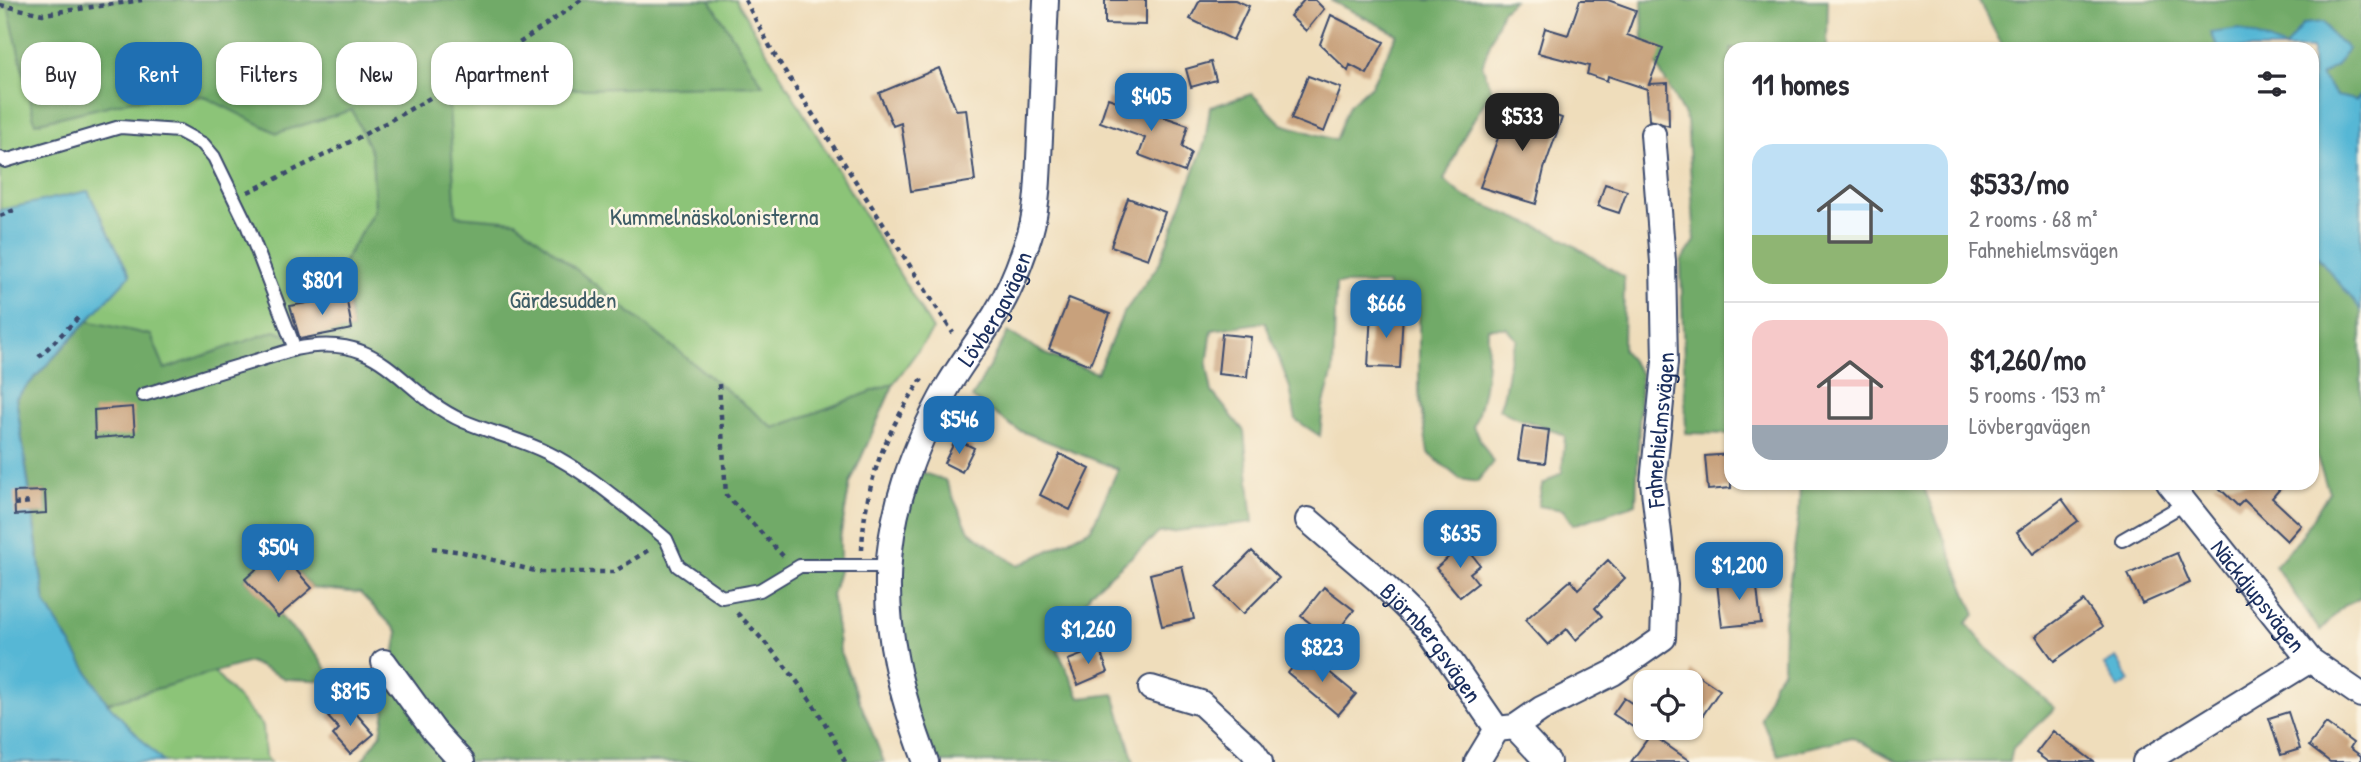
<!DOCTYPE html>
<meta charset="utf-8">
<style>
:root{--surface:#fff;--page:#f2f2f3;--text:#2b2b33;--muted:#7c7c81;--line:#e1e1e2;--accent:#1f6fb2}
body{margin:0;font-family:"Patrick Hand",sans-serif;background:var(--page);color:var(--text);height:100vh;display:flex;flex-direction:column;font-size:26px;white-space:nowrap}
*{box-sizing:border-box;margin:0}
p{font-size:23px;color:var(--muted)}
.icon{flex:none;width:38px;height:38px;fill:none;stroke:currentColor;stroke-width:2;stroke-linecap:round;stroke-linejoin:round}
.map{position:relative;flex:1;overflow:hidden}
.details{position:absolute;left:1724px;top:42px;width:595px;height:448px;display:flex;flex-direction:column;background:var(--surface);border-radius:21px;box-shadow:0 2px 5px #0004}
.details>*{flex:none}
.guide{position:absolute;left:21px;top:42px;width:665px;height:63px;display:flex;gap:14px}
.tools{position:absolute;left:1633px;top:670px;display:grid;gap:14px}
.tools a{display:grid;place-items:center;width:70px;height:70px;border-radius:14px;background:var(--surface);box-shadow:0 2px 5px #0004;font-size:35px}
.price{position:absolute;translate:-50% -60px;padding:0 16px;border-radius:14px;background:var(--accent);color:#fff;font-size:23px;line-height:46px;filter:drop-shadow(0 2px 4px #0008)}
.price::after{content:'';position:absolute;left:50%;top:42px;width:21px;height:16px;margin-left:-10px;background:inherit;clip-path:polygon(0 0,100% 0,50% 100%)}
.price.selected{background:#222;color:#fff}
ul{padding:0;list-style:none}
li{display:flex;align-items:center;gap:21px;height:175px;padding:0 28px}
li+li{border-top:2px solid var(--line)}
li span{display:grid;place-items:center;flex:none;width:196px;height:140px;border-radius:21px;color:#555}
li>.icon{margin-inline-start:auto}
span .icon{width:84px;height:84px;fill:#fffc;stroke-width:1}
li b{font-size:30px}
h2{display:flex;justify-content:space-between;align-items:center;height:84px;padding:0 28px;font-size:30px}
.pill{padding:0 24px;border-radius:21px;background:var(--surface);box-shadow:0 2px 5px #0004;font-size:24px;line-height:63px}
.pill.selected{background:var(--accent);color:#fff}
.map>svg:first-child{display:block}
.green{fill:#8cc478;stroke:#547a6b;stroke-width:2}
.forest{fill:#71aa68;stroke:#466c63;stroke-width:2}
.water{fill:#57b7d5;stroke:#39739a;stroke-width:2}
.building{fill:#c8a17b}
.lines{fill:none;stroke-linecap:round;stroke-linejoin:round}
.service-casing{stroke:#3b496c;stroke-width:16}
.minor-casing{stroke:#3b496c;stroke-width:28}
.path{stroke:#3b496c;stroke-width:4.5;stroke-dasharray:5 5;stroke-linecap:butt}
.service{stroke:#fff;stroke-width:12}
.minor{stroke:#fff;stroke-width:24}
.labels{text-anchor:middle;dominant-baseline:central;stroke-width:5;stroke-linejoin:round;paint-order:stroke}
.park-label{font-size:24px;fill:#3d5c66;stroke:#fcf5e5}
.street-label{font-size:24px;fill:#1b2f5e;stroke:#fcf5e5}
</style>
<div class="map">
<svg width="2361" height="762" viewBox="0 0 2361 762">
<rect width="100%" height="100%" fill="#fcf5e5"/>
<filter id="ink" filterUnits="userSpaceOnUse"><feTurbulence type="fractalNoise" baseFrequency=".0143" numOctaves="2"/><feDisplacementMap in="SourceGraphic" scale="14" xChannelSelector="R" yChannelSelector="G"/><feConvolveMatrix kernelMatrix="1 2 1 2 8 2 1 2 1" color-interpolation-filters="sRGB"/></filter>
<filter id="wash" filterUnits="userSpaceOnUse"><feTurbulence type="fractalNoise" baseFrequency=".00686" numOctaves="4" result="noise"/><feDisplacementMap in="SourceGraphic" scale="28" xChannelSelector="R" yChannelSelector="G"/><feGaussianBlur stdDeviation="1.57" result="paint"/><feColorMatrix in="noise" values="0 0 0 0 0 0 0 0 0 0 0 0 0 0 0 0 0 1.4 0 .05"/><feComposite in="paint" operator="in"/></filter>
<g filter="url(#wash)">
<rect width="100%" height="100%" fill="#efddbb"/>
<path class="green" d="M0,0H736L933,330L894,383L850,483L840,538V567L832,595L840,652L884,762L498,672L248,503L192,648L263,726L265,755L270,762H0Z"/>
<path class="forest" d="M0,0H710L763,85L448,92L456,216L516,221L774,428L894,383L850,483L840,538V567L832,595L840,652L884,762H361L381,734L398,632L360,593L312,588L278,550L245,579L316,654L335,681L286,679L250,662L107,703L45,603L33,515L46,513L45,491L30,492L16,398L88,321L151,335L165,369L275,331L297,339L352,329L343,263L375,209L372,154L352,110L277,133L203,96L133,100L35,123L8,6L0,10Z
M1330,0H1514L1502,11L1482,66L1492,90L1466,132L1444,180L1463,196L1557,235L1624,277L1623,350L1641,374L1636,504L1573,525L1563,510L1538,506L1542,485L1562,472L1565,436C1544,423 1520,423 1499,409C1510,385 1504,363 1517,340L1507,328H1488C1488,364 1486,394 1473,427L1493,462L1477,482L1460,479L1428,453L1419,393V306L1387,302L1388,284H1336L1333,371L1323,407L1320,436L1296,420L1290,388L1265,322L1212,330L1207,365L1212,392L1244,431L1253,522L1159,533L1091,592L1058,651L1080,698L1114,694L1134,762H937L909,697L899,601L902,527L914,470L945,480L969,531L1018,566L1091,529L1118,469L1018,430L972,398L1008,332L1050,356L1097,373L1123,314L1159,264L1205,142L1210,107L1252,94L1282,124L1335,140L1349,105L1371,86L1397,34Z
M1642,0H1828L1827,49H1731V434L1686,433L1681,262L1695,241L1687,121L1643,40Z
M1978,0H2361V598L2343,606L2320,631L2275,566L2299,540L2329,492L2312,444V49H2004Z
M1800,483H1922L1975,615L1966,623L1990,651L2055,708L2013,748L2010,762H1898L1852,737L1778,755L1761,719L1774,683L1783,669L1784,623L1799,514Z"/>
<path class="water" d="M2323,22L2330,33L2348,49L2335,66L2321,76L2337,96L2356,100L2361,94V310L2312,250V49H2219L2211,33L2239,29L2285,48L2303,24Z
M88,191L130,275L16,398L45,603L107,703L163,762H0V210Z
M2116,658L2130,681L2119,688L2104,665Z"/>
<g id="blocks">
<path class="building" d="M1105,0H1146V25L1105,24Z
M1200,0H1235L1249,6L1233,40L1190,19Z
M1304,0H1315L1324,9L1306,31L1290,16Z
M1580,0H1608L1636,10L1627,35L1663,48L1649,84L1668,83L1669,126L1649,120L1647,89L1608,76L1607,81L1587,74L1589,66L1538,53L1545,28L1568,35Z
M1331,15L1384,42L1367,74L1350,65L1348,71L1320,44Z
M1211,62L1216,80L1191,87L1186,69Z
M939,68L956,110L966,109L975,181L911,191L901,123L893,126L879,93Z
M1308,76L1341,88L1324,132L1291,119Z
M1108,98L1188,125L1182,147L1191,153L1184,172L1139,155L1145,138L1100,122Z
M1512,100L1562,118L1544,169L1536,204L1480,187Z
M1605,184L1627,191L1619,213L1598,206Z
M1128,198L1165,212L1148,259L1111,246Z
M346,296L352,329L300,339L290,306Z
M1069,298L1110,314L1090,365L1049,349Z
M1371,311L1403,312L1400,368L1368,367Z
M1222,334L1251,337L1247,377L1218,374Z
M133,407L135,435L95,438L94,410Z
M1523,427L1549,430L1545,463L1518,460Z
M956,439L974,448L962,472L944,463Z
M1060,454L1090,469L1070,510L1040,495Z
M1731,454V488L1708,490L1705,456Z
M2214,483H2285L2272,498L2301,525L2287,541L2244,500L2238,506Z
M45,491L46,513L15,515L14,492Z
M2062,499L2078,521L2033,554L2017,532Z
M1464,544L1480,565L1470,573L1478,583L1460,597L1436,568Z
M278,550L312,588L278,617L245,579Z
M1252,551L1279,578L1243,614L1216,587Z
M2177,553L2190,583L2142,604L2128,574Z
M1608,560L1625,578L1595,608L1602,616L1576,640L1567,629L1548,645L1525,620L1571,580L1578,589Z
M1182,566L1194,619L1162,626L1150,574Z
M1747,575V580L1756,579L1761,623L1722,627L1717,583H1725V578Z
M1324,587L1354,610L1331,639L1301,616Z
M2084,601L2102,627L2054,661L2036,636Z
M1099,648L1108,672L1078,685L1068,660Z
M1305,652L1356,694L1338,715L1288,673Z
M1690,670L1720,690L1690,734Z
M1624,698L1645,712V735L1613,714Z
M346,702L374,734L350,754L333,735L339,729L328,717Z
M2288,712L2300,749L2281,755L2269,718Z
M2326,723L2353,743L2350,748L2361,756V762H2330L2309,746Z
M2053,731L2094,762H2048L2036,753Z
M1651,734L1691,762H1631Z"/>
</g>
</g>
<g filter="url(#ink)">
<use href="#blocks" fill-opacity="0" stroke="#3b496c" stroke-width="2"/>
<g class="lines">
<g class="service-casing">
<path id="service" d="M0,158L5,161L120,127L179,131L203,144L214,157L248,227L295,349
M143,395L295,349C385,330 396,391 463,421C491,433 521,439 548,453C585,471 620,502 652,527L666,539L678,566L722,597L760,590L800,566H886
M2122,540L2186,503"/>
</g>
<g class="minor-casing">
<g id="minor">
<path id="s1" d="M2169,483L2310,660L2361,695"/>
<path id="s2" d="M1308,520L1376,578L1429,630L1497,729L1515,727L1541,709L1613,673L1663,638L1665,585L1653,482L1665,362L1663,262L1653,134"/>
<path d="M384,662L434,731L462,762"/>
<path d="M1151,688L1201,703L1252,750L1260,762"/>
<path d="M1515,727L1548,762"/>
<path id="s3" d="M926,762C872,619 872,521 948,386C962,362 980,339 995,315C1008,294 1019,267 1027,243C1039,210 1038,172 1040,138C1042,92 1044,46 1046,0"/>
<path d="M1477,762L1497,729"/>
<path d="M2145,762L2310,660"/>
</g>
</g>
<path class="path" d="M745,0L774,54L953,333
M0,5L43,14L142,0
M248,192C364,138 477,76 581,0
M0,216L17,209
M39,357L79,317
M719,384L726,495L783,556
M14,504L31,502
M432,548L463,552L539,572H614L650,549
M862,550C864,485 885,432 922,379
M737,613C780,656 820,706 845,762"/>
<use href="#service" class="service"/>
<use href="#minor" class="minor"/>
</g>
</g>
<g class="labels">
<g class="park-label">
<text x="714" y="216">Kummelnäskolonisterna</text>
<text x="563" y="299">Gärdesudden</text>
</g>
<g class="street-label">
<text stroke="none"><textPath href="#s3" startOffset="483">Lövbergavägen</textPath></text>
<text stroke="none"><textPath href="#s2" startOffset="684">Fahnehielmsvägen</textPath></text>
<text stroke="none"><textPath href="#s1" startOffset="144">Näckdjupsvägen</textPath></text>
<text stroke="none"><textPath href="#s2" startOffset="175">Björnbergsvägen</textPath></text>
</g>
</g>
</svg>
<div class="tools">
<a><svg class="icon" aria-label="locate" viewBox="0 0 24 24"><circle cx="12" cy="12" r="6"/><path d="M12 2v4M12 18v4M2 12h4M18 12h4"/></svg></a>
</div>
<b class="price" style="left:1151px;top:133px">$405</b>
<b class="price selected" style="left:1522px;top:153px">$533</b>
<b class="price" style="left:322px;top:317px">$801</b>
<b class="price" style="left:1386px;top:340px">$666</b>
<b class="price" style="left:959px;top:456px">$546</b>
<b class="price" style="left:1460px;top:570px">$635</b>
<b class="price" style="left:278px;top:584px">$504</b>
<b class="price" style="left:1739px;top:602px">$1,200</b>
<b class="price" style="left:1088px;top:666px">$1,260</b>
<b class="price" style="left:1322px;top:684px">$823</b>
<b class="price" style="left:350px;top:728px">$815</b>
<div class="guide">
<a class="pill">Buy</a>
<a class="pill selected">Rent</a>
<a class="pill">Filters</a>
<a class="pill">New</a>
<a class="pill">Apartment</a>
</div>
<section class="details">
<h2>11 homes<svg class="icon" aria-label="filters" viewBox="0 0 24 24"><path d="M4 7h16M4 17h16"/><circle cx="9" cy="7" r="2"/><circle cx="15" cy="17" r="2"/></svg></h2>
<ul>
<li><span style="background:linear-gradient(#bfe0f5 65%,#8fb573 0)"><svg class="icon" aria-label="home" viewBox="0 0 24 24"><path d="M3 11l9-7 9 7M6 9v11h12V9"/></svg></span><div><b>$533/mo</b><p>2 rooms · 68 m²</p><p>Fahnehielmsvägen</p></div></li>
<li><span style="background:linear-gradient(#f6c9c9 75%,#9aa5b1 0)"><svg class="icon" aria-label="home" viewBox="0 0 24 24"><path d="M3 11l9-7 9 7M6 9v11h12V9"/></svg></span><div><b>$1,260/mo</b><p>5 rooms · 153 m²</p><p>Lövbergavägen</p></div></li>
</ul>
</section>
</div>
